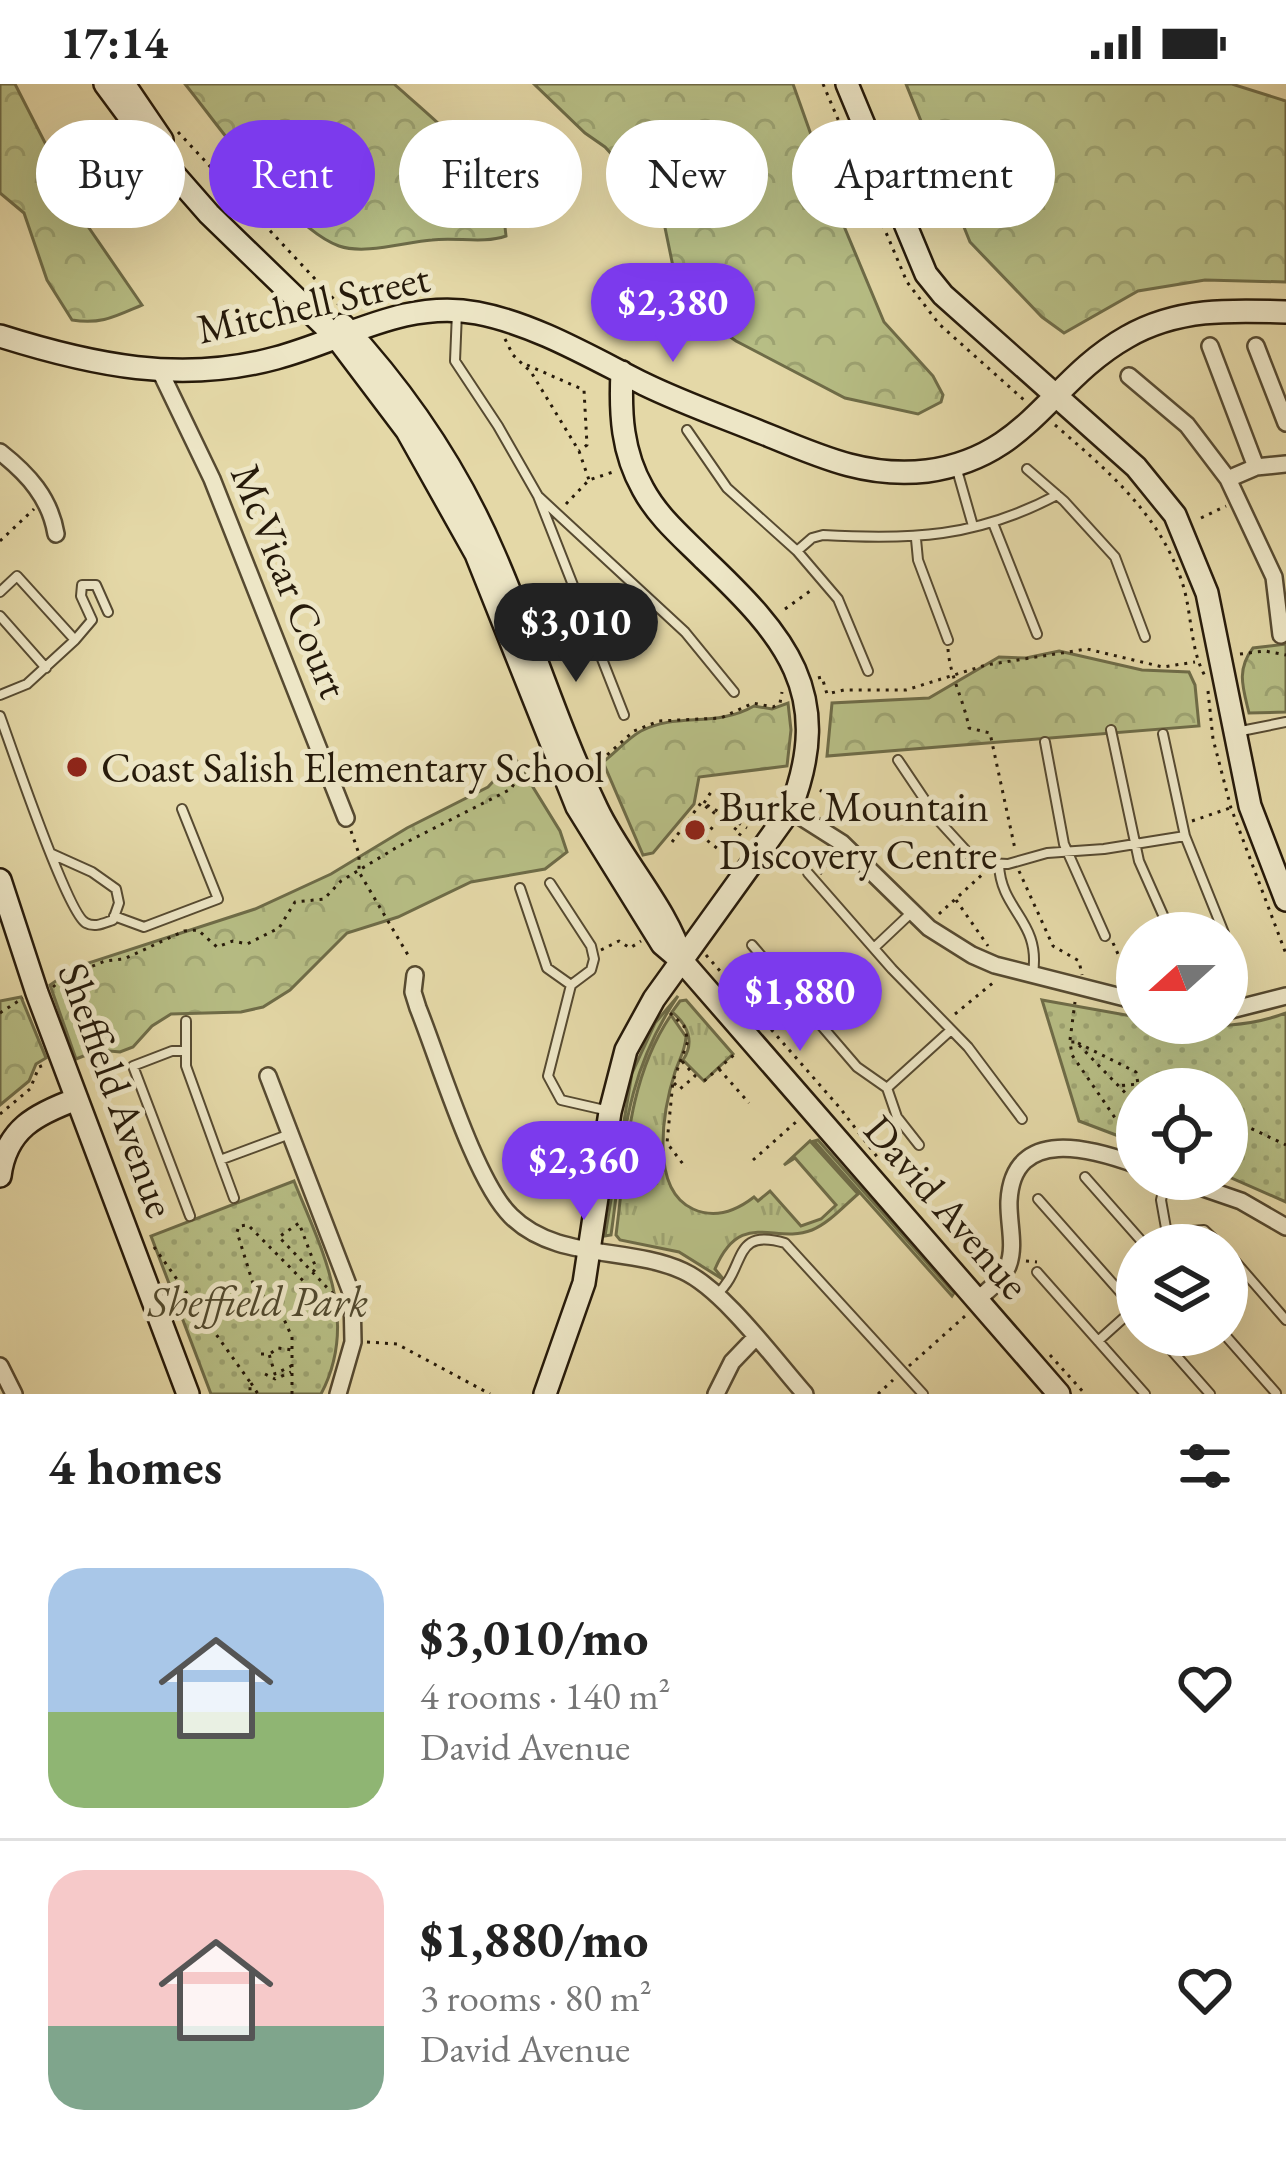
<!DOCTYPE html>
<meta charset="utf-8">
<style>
:root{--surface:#fff;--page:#f2f2f2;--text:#222;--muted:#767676;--line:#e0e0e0;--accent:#7c3aed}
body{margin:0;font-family:"EB Garamond",serif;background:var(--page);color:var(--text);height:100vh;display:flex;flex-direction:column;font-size:45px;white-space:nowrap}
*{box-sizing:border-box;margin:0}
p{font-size:39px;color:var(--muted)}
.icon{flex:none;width:66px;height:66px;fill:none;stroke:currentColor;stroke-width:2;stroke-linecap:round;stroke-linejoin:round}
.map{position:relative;height:1310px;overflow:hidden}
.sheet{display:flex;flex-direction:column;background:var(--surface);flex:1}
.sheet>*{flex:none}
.guide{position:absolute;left:36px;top:36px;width:1215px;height:108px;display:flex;gap:24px}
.needle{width:78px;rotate:249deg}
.tools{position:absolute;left:1116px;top:828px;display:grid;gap:24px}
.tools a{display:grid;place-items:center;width:132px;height:132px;border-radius:50%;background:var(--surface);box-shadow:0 12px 48px #0002;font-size:60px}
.price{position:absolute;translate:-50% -102px;padding:0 27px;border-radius:42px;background:var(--accent);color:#fff;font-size:39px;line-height:78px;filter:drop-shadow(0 3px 6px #0008)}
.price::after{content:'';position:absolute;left:50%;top:72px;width:36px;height:27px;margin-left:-18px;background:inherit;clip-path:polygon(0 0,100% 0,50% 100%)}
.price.on{background:#222;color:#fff}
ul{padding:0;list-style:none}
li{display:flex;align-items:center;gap:36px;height:300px;padding:0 48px}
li+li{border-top:3px solid var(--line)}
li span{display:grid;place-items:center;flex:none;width:336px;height:240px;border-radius:36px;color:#555}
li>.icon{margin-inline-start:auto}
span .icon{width:144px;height:144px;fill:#fffc;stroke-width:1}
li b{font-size:51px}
h2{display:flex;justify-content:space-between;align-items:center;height:144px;padding:0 48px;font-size:51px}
.pill{padding:0 42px;border-radius:54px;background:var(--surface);box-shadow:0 12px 48px #0002;font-size:42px;line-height:108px}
.pill.on{background:var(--accent);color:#fff}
.status{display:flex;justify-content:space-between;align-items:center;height:84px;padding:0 60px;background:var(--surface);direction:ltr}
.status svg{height:33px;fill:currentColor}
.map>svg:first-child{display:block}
.grass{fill:url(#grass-tufts);stroke:#6e6c48;stroke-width:3}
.forest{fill:url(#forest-crowns);stroke:#6e6c48;stroke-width:3}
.park{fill:url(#park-dots);stroke:#6e6c48;stroke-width:3}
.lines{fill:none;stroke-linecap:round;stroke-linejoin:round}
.lane-casing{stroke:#564a31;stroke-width:12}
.street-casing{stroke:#564a31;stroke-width:20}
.secondary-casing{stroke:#261a0a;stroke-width:26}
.path{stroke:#261a0a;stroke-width:3;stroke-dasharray:3 6;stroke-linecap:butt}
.lane{stroke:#ede6c6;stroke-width:8}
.street{stroke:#ede6c6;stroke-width:15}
.secondary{stroke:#ede6c6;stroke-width:21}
.poi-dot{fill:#8f2418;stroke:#ede6c6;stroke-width:4.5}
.labels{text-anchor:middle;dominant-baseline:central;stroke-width:10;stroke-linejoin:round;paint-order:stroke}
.street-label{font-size:42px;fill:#261a0a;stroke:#ede6c6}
.poi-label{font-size:42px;fill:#261a0a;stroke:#ede6c6;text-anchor:start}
.park-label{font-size:42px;font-style:italic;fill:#524b2f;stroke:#ede6c6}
</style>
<div class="status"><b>17:14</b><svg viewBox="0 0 49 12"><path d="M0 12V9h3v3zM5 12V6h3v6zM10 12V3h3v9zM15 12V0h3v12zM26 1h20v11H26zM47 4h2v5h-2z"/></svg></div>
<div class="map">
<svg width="1286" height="1310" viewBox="0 0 1286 1310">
<defs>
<pattern id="grass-tufts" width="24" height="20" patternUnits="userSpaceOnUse" patternTransform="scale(3)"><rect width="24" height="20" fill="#b7be85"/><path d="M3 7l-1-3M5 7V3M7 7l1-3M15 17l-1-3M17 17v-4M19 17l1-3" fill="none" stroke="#9da372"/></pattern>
<pattern id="forest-crowns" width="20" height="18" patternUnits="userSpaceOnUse" patternTransform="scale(3)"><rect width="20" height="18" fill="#b7be85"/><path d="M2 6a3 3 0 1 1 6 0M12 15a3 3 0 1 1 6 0" fill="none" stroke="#9da372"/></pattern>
<pattern id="park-dots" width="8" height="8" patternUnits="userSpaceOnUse" patternTransform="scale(3)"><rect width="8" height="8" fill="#b7be85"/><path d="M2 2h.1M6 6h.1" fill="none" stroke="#9da372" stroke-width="1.8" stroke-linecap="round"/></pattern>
</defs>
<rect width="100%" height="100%" fill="#e4d8a7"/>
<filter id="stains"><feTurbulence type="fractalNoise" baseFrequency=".00167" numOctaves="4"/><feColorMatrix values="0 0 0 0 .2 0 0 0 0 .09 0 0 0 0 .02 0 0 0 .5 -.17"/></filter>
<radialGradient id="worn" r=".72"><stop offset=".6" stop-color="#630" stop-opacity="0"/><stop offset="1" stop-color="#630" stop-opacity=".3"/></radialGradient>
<path class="grass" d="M678,912C624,991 624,1059 611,1151L605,1152L632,989L655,939Z
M686,916L733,970L704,997L683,976C695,958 688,941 672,928L680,917Z
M671,931L686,953C685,967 679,976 675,988C663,1026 649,1105 693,1125C715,1135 736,1127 754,1113L758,1117L770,1107L801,1142L821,1135L836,1121L795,1074L784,1081L810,1057L858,1110C844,1122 829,1139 812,1146C774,1161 741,1124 715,1185L724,1196L679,1168L620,1156L616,1151C626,1075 627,996 671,931Z
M818,1056L954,1209L952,1212L814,1057Z"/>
<path class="forest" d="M0,0H15L87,141L142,221C116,232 101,241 72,236L47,196L24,129L0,109Z
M185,0H394C439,40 502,88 506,152C483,160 457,153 432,156C405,158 365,171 339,162C289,144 219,42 185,0Z
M534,0H793L841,135L884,238L933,292L943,311L941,318L918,330L845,314L736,257L687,223L676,197L663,134L652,115L605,63L585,49Z
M906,0H1232L1286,17V198L1205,196L1138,207L1064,249L1042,233L970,158Z
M1286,560V628L1249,629C1243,604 1236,586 1253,564Z
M1059,567L1142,586L1189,588L1195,601L1199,642L827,672L832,619L929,614L999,573L1026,574Z
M788,619L791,646L787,682L699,693L694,720L653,769L643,771L603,678C615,669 628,654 641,647C677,628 716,644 754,622L772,625Z
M515,674L560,747L567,768L545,785L471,798L398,833L347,849L290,906L263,923L241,928L171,930L152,942L133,963L120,968L99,966L76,975L50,901L76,883L255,825L331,790L407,744L488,703Z
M21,913L46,974L36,980L29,997L0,1021V917Z"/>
<path class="park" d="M1042,916L1137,933V939C1192,939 1232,949 1286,929V1118L1227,1092V1005H1137V1059L1079,1037Z
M294,1097C322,1167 360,1236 321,1310H211L151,1152Z"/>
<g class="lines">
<g class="lane-casing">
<path id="lane" d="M457,228L455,277L498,342L538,412L624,631
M687,346L727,404L797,467L838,515L868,587
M1027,385L1064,417L1115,473L1145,553
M957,386L973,442
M539,413L685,548L734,608
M993,439L1037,550
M916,455L918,476L948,556
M797,467L812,454L823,451C911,456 976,454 1057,411
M0,508L17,492L75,556L27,600L0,611
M0,532L46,584
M75,556L92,536L81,512L82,501H96L108,528
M0,632C11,662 68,831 86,839C95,844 104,839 113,836L119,819L116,805L92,788L52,770
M1111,646L1139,777L1171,849
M1241,647L1286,638
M1163,650L1185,752L1224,849
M1045,658L1064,760L1105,852
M898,676L939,737L971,772L987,779L1008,780L1047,769L1104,765L1185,752
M999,781C1001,827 1041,837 1033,889
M808,789L892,885L968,963L1022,1035
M550,799L591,862L594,875L591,886L571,901L548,992L561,1016L609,1027
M520,804L547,884L571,901
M114,832L144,843L218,815L182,725
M1227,856L1240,890
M752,861L857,983L887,1004
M875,863L911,829
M186,937V982L220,1076L290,1050
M186,967H172L133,982L190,1132
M887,1004L951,946
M887,1004L897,1033L919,1061
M220,1076L234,1114
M1085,1093L1145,1161
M1166,1095L1161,1116L1169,1161
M1038,1115L1137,1227
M1167,1149L1204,1146L1220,1161
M1227,1168L1286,1236
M1037,1188L1145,1310
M717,1210C747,1184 731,1143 785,1159L923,1310
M1158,1251L1210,1310
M1225,1251L1276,1309
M1098,1257L1137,1222"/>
</g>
<g class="street-casing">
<path id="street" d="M1210,262L1256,383
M1256,262L1286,339
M161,289L212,395L346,734
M1129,292L1187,341L1228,395L1256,383L1286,380
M0,368C28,390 50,414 56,450
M1228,395L1274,493L1281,551
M790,726L842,759L929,844L972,871L995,881L1137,917
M415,891L413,908L418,924C439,976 475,1097 511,1132C556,1177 629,1162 683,1187C723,1205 774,1275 805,1310
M1227,927L1286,912
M268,992L352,1211L353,1258L338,1310
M1177,1095L1241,1117L1286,1143
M976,1217C988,1206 1001,1197 1008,1182C1016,1162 1008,1138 1009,1117C1013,1041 1093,1065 1137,1081
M0,1282L14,1310
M716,1310L732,1278L755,1254"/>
</g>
<g class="secondary-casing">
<path id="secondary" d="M105,0L159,73L209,130L336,253L407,347L476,470L577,723L662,860L682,877L1059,1310
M124,0L162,56
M847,0L926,190L943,211L1136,383L1175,431L1207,509L1250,722L1286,816
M343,241C405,308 458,386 494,470C531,554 557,642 597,725C620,774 669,827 682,876
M0,252C92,281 181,300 276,274C344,256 405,215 477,229C535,240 592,274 644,300C685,320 729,335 770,352C823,374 869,394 927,387C1029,373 1049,297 1127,253C1177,224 1231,226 1286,228
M0,796L37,909L188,1310
M0,1092C6,1045 36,1030 77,1015
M545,1310L584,1199L610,1028L626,966L654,915L790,726C836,609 785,552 704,475C682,453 658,433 643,405C622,368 620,330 622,288"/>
</g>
<path class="path" d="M823,0L907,198L939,240L1024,316
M178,48L343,225
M505,255L513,271L531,288L579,367L589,396
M527,281L584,306L587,361L579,367
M1055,341C1108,387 1161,431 1183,501C1192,530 1190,565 1205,592
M566,420L589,396L613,388
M1201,434L1226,422
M0,457L34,425
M785,525L813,505
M948,565C950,593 964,616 969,644L990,649L1015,765
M1240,570L1265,567L1286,571
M818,594L822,593L827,610L844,606H906L986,581L1087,565L1163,583L1195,578
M1208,607L1213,655L1231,724L1286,870
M594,673L599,678L634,647L659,637L721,634L753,619L773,623L780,619L782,608
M820,706L829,713V730
M704,719L711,708
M707,721L747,744
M718,736L704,754L731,775
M1192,737L1230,724
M351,747L359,770V788L408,871
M672,758L701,719L741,749L725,770
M1019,787L1053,862L1079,877L1082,891
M820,790L835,771
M956,816L988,862
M939,830L985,788
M1113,859L1131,899
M601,866L619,857L630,864L641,857
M706,871L840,1024L878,1074
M53,903L63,894L105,877L124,875L184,847L198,846L217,863L233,857L247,860L279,844L295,818L324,815L341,797L399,762L511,705L526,679L539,672
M0,929L23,914
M670,929L684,942L688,957L673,997L667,1059L686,1084
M955,930L994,898
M1070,956L1075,918
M1078,959L1136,988L1138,1000L1117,1002
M719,985L749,1019
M704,997L735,970
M674,999L680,1005L695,992L681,976
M0,1030L30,1005L39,983L46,980
M1227,1033L1286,1061
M1135,1063L1072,971L1070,958H1076L1137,1021
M753,1076L796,1038
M154,1163L250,1298V1310
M1026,1177L1037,1178
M313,1188L316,1184L299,1139L279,1153L337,1214
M367,1258L397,1260L490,1310
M271,1269L278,1264L293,1266
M261,1270H269L275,1290L291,1282
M1050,1271L1085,1310
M909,1282L965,1232
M265,1290L275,1295L291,1288
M251,1299L258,1310
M292,1310V1253L278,1222L255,1206L237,1148L239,1142L248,1141L339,1233
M878,1310L893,1296"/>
<use href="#lane" class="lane"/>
<use href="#street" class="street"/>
<use href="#secondary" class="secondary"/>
</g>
<g class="poi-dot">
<circle cx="77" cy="683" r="12"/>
<circle cx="695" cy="746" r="12"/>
</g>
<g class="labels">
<g class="street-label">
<text transform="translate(313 219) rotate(-13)">Mitchell Street</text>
<text transform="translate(290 497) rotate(68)">McVicar Court</text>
<text transform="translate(117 1006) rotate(70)">Sheffield Avenue</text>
<text transform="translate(947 1123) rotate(49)">David Avenue</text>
</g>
<g class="poi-label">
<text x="101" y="683">Coast Salish Elementary School</text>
<text x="719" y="722">Burke Mountain<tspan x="719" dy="48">Discovery Centre</tspan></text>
</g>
<g class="park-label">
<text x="258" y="1217">Sheffield Park</text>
</g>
</g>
<rect width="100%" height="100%" filter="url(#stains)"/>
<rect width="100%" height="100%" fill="url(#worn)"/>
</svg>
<div class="tools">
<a><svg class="needle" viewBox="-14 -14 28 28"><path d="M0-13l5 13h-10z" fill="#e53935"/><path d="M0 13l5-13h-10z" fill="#767676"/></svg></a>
<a><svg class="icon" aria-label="locate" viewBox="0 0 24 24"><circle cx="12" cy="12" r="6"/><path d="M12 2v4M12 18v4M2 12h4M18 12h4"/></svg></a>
<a><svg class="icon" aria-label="layers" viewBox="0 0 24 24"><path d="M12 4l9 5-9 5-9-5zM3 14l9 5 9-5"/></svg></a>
</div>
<b class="price" style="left:673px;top:281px">$2,380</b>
<b class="price on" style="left:576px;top:601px">$3,010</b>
<b class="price" style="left:800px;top:970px">$1,880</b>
<b class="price" style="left:584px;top:1139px">$2,360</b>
<div class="guide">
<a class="pill">Buy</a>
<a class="pill on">Rent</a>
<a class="pill">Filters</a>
<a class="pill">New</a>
<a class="pill">Apartment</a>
</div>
</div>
<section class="sheet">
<h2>4 homes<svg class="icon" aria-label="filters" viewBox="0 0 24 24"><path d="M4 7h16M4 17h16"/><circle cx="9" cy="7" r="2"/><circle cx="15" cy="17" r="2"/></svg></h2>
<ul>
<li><span style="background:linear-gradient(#a9c7e8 60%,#8fb573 0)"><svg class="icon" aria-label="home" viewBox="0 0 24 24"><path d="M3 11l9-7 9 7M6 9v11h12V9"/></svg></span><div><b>$3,010/mo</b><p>4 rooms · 140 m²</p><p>David Avenue</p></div><svg class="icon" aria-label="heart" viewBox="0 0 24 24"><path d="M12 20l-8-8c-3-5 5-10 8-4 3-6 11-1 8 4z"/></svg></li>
<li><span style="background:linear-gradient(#f6c9c9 65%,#7fa58c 0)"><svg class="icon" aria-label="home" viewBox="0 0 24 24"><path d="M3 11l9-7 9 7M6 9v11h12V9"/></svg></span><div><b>$1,880/mo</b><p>3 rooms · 80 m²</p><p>David Avenue</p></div><svg class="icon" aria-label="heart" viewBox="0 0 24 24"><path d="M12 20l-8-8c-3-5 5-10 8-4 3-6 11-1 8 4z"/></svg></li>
</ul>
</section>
